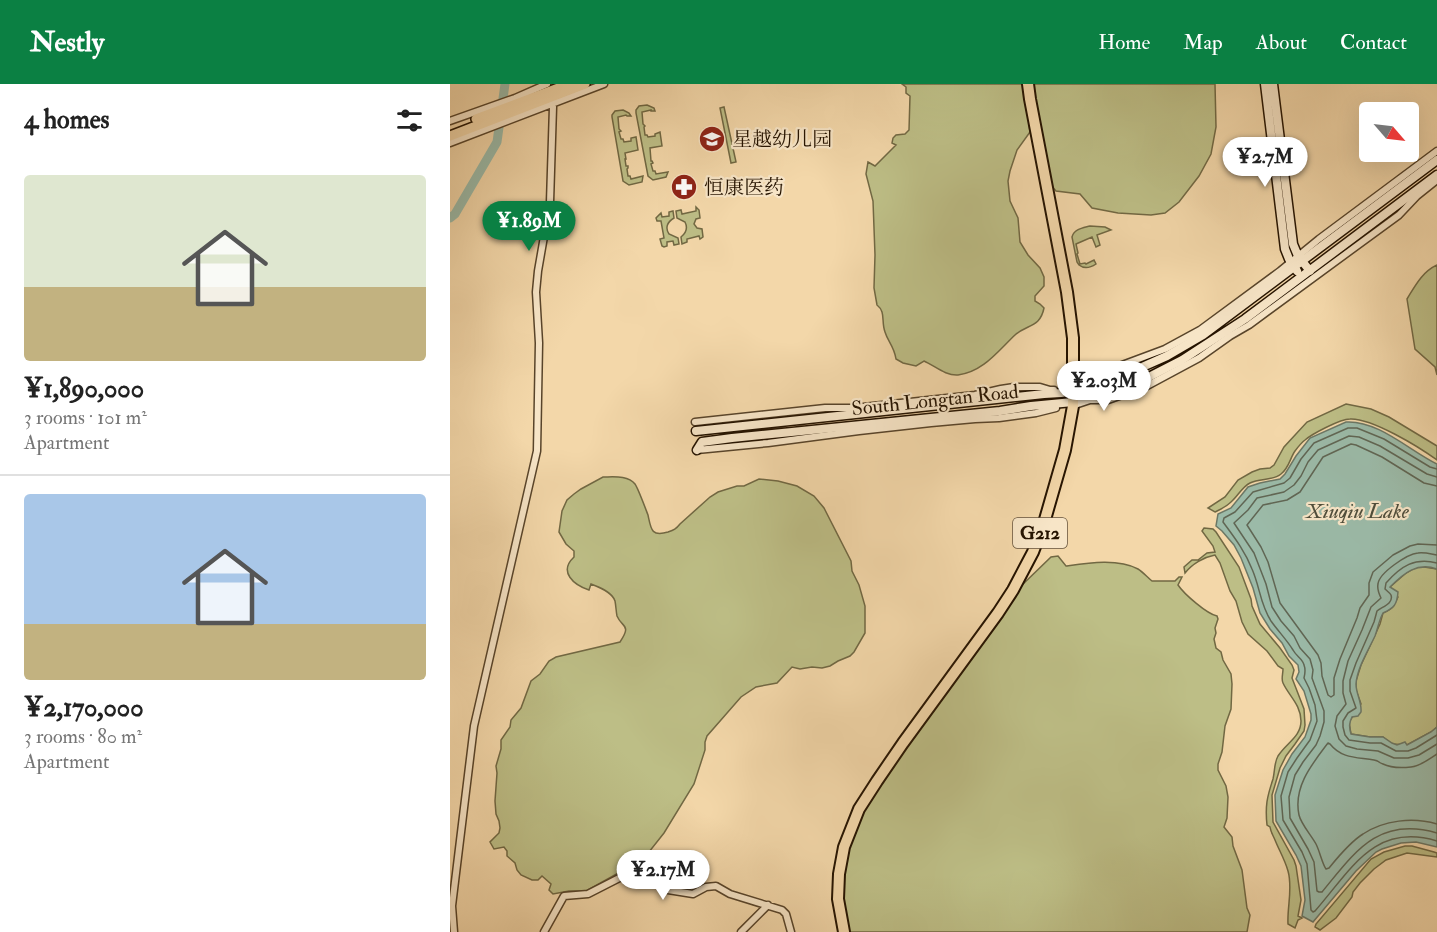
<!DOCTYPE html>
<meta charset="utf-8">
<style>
:root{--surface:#fff;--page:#f6f6f6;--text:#222;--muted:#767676;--line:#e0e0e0;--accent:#0b8043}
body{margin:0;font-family:"IM FELL Double Pica","Noto Serif SC",serif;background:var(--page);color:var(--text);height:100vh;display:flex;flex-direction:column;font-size:22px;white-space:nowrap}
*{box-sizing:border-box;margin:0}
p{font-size:20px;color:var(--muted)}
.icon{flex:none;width:33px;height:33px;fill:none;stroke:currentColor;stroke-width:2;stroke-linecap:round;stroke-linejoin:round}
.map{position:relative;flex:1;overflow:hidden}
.sheet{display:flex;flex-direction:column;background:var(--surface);width:450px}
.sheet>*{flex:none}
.needle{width:39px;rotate:118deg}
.fabs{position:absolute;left:909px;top:18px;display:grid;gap:12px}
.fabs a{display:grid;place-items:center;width:60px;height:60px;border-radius:6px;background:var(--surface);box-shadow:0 6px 24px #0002;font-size:30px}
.price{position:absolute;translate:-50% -51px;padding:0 14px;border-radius:21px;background:#fff;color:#222;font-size:20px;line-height:39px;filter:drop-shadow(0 2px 3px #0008)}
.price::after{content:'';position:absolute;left:50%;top:36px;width:18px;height:14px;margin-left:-9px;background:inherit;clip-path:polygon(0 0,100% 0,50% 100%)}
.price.current{background:var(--accent);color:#fff}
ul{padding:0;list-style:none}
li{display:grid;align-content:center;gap:12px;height:318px;padding:0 24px}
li+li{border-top:2px solid var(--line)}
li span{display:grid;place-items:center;height:186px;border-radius:6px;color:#555}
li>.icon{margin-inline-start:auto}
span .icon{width:108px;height:108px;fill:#fffc;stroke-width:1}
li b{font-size:26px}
h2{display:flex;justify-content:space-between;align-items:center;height:72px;padding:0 24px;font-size:26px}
header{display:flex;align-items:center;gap:36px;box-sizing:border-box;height:84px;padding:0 30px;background:var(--accent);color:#fff}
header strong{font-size:28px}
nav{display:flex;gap:33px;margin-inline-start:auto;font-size:21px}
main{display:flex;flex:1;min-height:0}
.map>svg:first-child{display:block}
.green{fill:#bdbe86;stroke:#716843;stroke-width:1.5}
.water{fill:#9bbaa8;stroke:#6c7765;stroke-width:1.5}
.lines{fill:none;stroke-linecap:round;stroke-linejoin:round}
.shore{stroke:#606654;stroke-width:1.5}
.river{stroke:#9bbaa8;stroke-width:9}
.street-casing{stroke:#58442a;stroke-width:9}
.secondary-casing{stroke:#251300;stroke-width:11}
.primary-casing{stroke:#251300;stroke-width:12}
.highway-casing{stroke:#251300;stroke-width:14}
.street{stroke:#f7e5c7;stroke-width:6}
.secondary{stroke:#f7e5c7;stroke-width:8}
.primary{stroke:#f3d7a9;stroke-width:9}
.highway{stroke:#f3d7a9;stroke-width:10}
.labels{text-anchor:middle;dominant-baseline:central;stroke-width:4.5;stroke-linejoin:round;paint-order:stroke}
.shield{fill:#f7e5c7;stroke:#64523c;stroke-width:1.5}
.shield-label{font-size:18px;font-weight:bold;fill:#251300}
.poi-label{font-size:20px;fill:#251300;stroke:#f7e5c7;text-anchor:start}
.street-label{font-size:20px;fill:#251300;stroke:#f7e5c7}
.water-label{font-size:21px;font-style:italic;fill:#4e4d3b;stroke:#f7e5c7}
</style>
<header>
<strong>Nestly</strong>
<nav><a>Home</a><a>Map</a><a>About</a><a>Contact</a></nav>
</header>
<main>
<section class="sheet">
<h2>4 homes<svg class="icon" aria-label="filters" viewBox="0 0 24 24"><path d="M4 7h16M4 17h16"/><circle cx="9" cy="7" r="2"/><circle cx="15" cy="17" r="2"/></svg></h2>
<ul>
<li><span style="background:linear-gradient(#dfe7d0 60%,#c2b280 0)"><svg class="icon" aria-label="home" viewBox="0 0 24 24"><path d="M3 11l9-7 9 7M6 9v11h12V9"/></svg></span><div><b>¥1,890,000</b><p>3 rooms · 101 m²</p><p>Apartment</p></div></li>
<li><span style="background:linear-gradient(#a9c7e8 70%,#c2b280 0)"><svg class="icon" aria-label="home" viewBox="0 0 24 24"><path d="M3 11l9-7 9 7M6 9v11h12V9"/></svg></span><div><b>¥2,170,000</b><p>3 rooms · 80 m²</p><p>Apartment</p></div></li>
</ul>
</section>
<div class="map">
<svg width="987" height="848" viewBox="0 0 987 848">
<rect width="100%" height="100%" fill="#f3d7a9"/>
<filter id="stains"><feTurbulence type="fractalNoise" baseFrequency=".00333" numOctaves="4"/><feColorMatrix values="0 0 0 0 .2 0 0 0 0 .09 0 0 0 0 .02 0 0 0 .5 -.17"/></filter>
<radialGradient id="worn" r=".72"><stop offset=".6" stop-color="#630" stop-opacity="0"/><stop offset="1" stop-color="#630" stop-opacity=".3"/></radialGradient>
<path class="green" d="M452,0H574L580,48L567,66L560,87L558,97L560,117L568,134L570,158L578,171L590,184L594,193V202L585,212V217L590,220L594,224C590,244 577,240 565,251C548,267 533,288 508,291C496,292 485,282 474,277L466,282L453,279L446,275C444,262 438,258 435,248C431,237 436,228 427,221L424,204L425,171L423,117L416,90L418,78L425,82L446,61L442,59L443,54L446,51L455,50L459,46L460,12L456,9V3Z
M582,0H765L766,43L761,70L749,92L729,118L715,129L701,131L668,129L642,124L630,110L606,107L598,98Z
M197,21L204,24L205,27H201V26L192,28L193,40L195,42L194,43L195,51H197L198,53L205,52V50L210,48L212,62L200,64L201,77H202L203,79L201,80L203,87H205L206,90L218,88L216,93L203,96L198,92L186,29V26L189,22Z
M274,23L286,78L281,79L270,24Z
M173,26L179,29L181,32H177L176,31L168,33L169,45L171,47L169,48L171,55H173L174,58L181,57V54L186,53L188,66L175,69L176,75H175L176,82H178V84L177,85L178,92H180L181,95L193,92L192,98L179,101L173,97L162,33V31L165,27Z
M246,123L249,126L250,134L246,135L244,140L247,144L252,145L253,153L250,155L249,152L237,155V158L232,160L231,153C236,149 238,144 235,138L227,134L226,127L231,126L232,130L246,127Z
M223,127L224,134C217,138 215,144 219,150L228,154L229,160L224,161L223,157L217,158V162L214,163L212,162L210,155L214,154L211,137H207L206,134L211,129L212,133L219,132V128Z
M640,142L655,143L661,146L647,151L650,161L646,163L642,153L626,160L628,169L627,170L630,180L635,179L636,180L644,176L646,180C640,184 634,185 629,181L627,178L622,153C624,145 633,144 640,142Z
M987,181V291L985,283L965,265L957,215C965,202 972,188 987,181Z
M896,320L921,325L939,333L987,362V376C969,363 922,334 900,335C890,335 862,350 855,356C851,359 848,363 845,367C840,374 839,384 831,390C823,397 810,394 800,399C792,403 788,412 781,418C776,423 771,425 765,428L758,424L775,413L788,396L802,388L810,385L820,384L824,381L834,363L857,338Z
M153,393C163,393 178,391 185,400C188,404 196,426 198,431C201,445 201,453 218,448C224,446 226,445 230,440L260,413L268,408L287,402H294L309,395L328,397L347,402L364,412L374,424L401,477L402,487L409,501L415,522V549L404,568L400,572L388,577L380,582L372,584L362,583L350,585L342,583L327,599L306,603L291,613L257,652L255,658V666L244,700L214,749L199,768L188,774L183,781L136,807H119L103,810L99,806L101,800L92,792L88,796H82L71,791L67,786L65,779L57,772V767L54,763L44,765L40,758L49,749L50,744L49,737L46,730L45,717L47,689L46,682L51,665V656L60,643L61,636L71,624L81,597L90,590L99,577L106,573L170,558C182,540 172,544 167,532C166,527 166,522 165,517C162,508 149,503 141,500L139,506C124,501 108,488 124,473V467L116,460L109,448L112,427L117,416L124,410L131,405Z
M754,444L763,445L766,448L789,483L801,515L802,522L810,540L830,564L842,581L844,586L842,594L854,625L855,641L854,647L845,660L836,672L830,684L822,711L823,738L844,776L846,782L851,816L848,832L852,834L848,836L845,844L838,840C837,823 843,804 838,787C835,776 829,766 825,756C823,751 821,749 820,743L817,741C815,722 817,713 823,695C825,687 824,679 828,672C836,659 851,653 851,637C851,621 839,612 833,599C831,595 833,590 833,585L828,582L817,567L798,550L792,538L786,517L780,507L770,479L765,471C754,473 742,480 735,489L734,483L742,476H748L757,469L765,468L763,462L752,447Z
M608,472L616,482C637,479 668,474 688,485C693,488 698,494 702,497H725L729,493H732L728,501C734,510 757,530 767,532L768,535L765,544L766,549L764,555L766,564L771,568L773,576L781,590L782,600L781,625L775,642L772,668L768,680V686L776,702L778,713L777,734L774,743L782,753L783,762L792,786L797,824L800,831L797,848H397L391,802L401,756L414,723L569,504L601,473Z
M968,482L987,485V643L981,648L957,661L942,660L933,653H920L901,650L899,638L911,620L906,606V597L911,581L930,540L933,529C942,525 944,522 948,513L940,503L956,489Z
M955,762H962L984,768L987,769V773L957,769L936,776L924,785L910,799L903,808L902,813L886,834L870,846L865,843L866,840L921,775L934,768Z"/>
<path class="water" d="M896,338C928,336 960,367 987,380V485C967,478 954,489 940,503L948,508C947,521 944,524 933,529C929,536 928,544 925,552C918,567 907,584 906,600C906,610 912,618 911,628L908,632L902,633C899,639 899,643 901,650L920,653H933L942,659L947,661L955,658L957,661L981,648L987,643V763L966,758L951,759L932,765L926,768L906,787L863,838L852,832L855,816L851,782L846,771L826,737L825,711L833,686L842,670L855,653L861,636V630L854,607L846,595L849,588L848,581L839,572L832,559L820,545L810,529L803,504L791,474L784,461L772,447L766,442L768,430L781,424L798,403L810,399L830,395L835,390L846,372L860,354Z"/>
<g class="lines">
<path class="shore" d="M987,385L980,383L934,355L907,344H898L864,359L851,375L840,394L834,399L803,408L785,428L774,434L773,438C784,453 795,467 802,485C810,503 810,520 821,537C828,547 837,556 843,566C846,572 853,575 854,581C856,586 855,590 854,594L859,604L865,621L867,637L860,656L847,674L838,688L831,712L833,736L852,768L857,780L861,826L863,828L865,827C901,786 924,738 987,757
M987,393L977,390L930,362L909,353L899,352L868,366L858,378L851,392L844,401L834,408L807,414L798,426L784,439L804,469L816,500L822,523L831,537L844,552L850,564L860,575L863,586L862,594L874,627V638L870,652L866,661L853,678L845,691L839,713L840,734L858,765L864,778L867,807L869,808H872C905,768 928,732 987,749
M987,402L974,399L932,373L906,361L901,360L873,373L850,408L837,416L813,421L797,441L811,463L818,478L830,519L868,571L871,579L872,592L878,611L881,613L884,611V594L890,575L907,534L910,524L919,511V499L923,488L943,471L960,462L968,460L987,461
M987,471C981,470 974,468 968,469C957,470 929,489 928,500C927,505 929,510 931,514L921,523L912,546L898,577L893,597V609L896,620L887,632L885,642L889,655L896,662L907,665L928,667L944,674H958L969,671L987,660
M987,479C965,473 951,482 936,499L935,505C937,507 940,509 941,511C944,520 931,523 927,527L924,538L906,579L900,596V607L906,624L898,629L893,637V643L895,651L899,656L920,659H931L946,667H958L966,664L987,651
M987,670C979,675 971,682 961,683C952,684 941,684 933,680C927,678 930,677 924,676C907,673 892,675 880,660L878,659C862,680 843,703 849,731C851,740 861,751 866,760C870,768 872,779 876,785L879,784C888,773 900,758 913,750C934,736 963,733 987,740"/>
<path class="river" d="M0,134L5,130L47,58L55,0"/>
<g class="street-casing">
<path id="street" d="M0,37L65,14L97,0
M0,59L154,0
M643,296L646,295L656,287L715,265L750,246L830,187L869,155L987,67
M622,322L640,316H658L695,303L749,274L780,252L799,241L949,131L967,112L987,96
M245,338L375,324H404L525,311L551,305L564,303H590L600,306H604
M247,366L318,359L409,347L481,339L525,335L549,334L586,329L606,324
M4,848L2,822L24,642L87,367L89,259L86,208L88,187L100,118L103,23L101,14
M94,848L114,812L138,810L183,787L218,806L243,810L256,803L266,802L280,810L332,826L336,830L341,848
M291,848L318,821"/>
</g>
<g class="secondary-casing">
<path id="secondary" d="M815,0L835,165L839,175L847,187
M823,0L843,160L848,172L860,187
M246,347L594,310L611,309L623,307L634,302L672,292L717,272L753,251L987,76
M247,366L252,358L282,354L550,327L581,322L623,318L639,311L693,296L732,276L795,235L987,91"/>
</g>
<g class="primary-casing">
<path id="primary" d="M26,35L119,0
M0,52L135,0"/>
</g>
<g class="highway-casing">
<path id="highway" d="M394,848L388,815L389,790L394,763L409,725L427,697L453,659L548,529L563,506L583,468L594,439L615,366L623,322V254L617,208L580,15L578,0"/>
</g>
<use href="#street" class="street"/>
<use href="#secondary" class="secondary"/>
<use href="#primary" class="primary"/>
<use href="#highway" class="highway"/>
</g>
<defs>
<g id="school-disc" transform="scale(1.35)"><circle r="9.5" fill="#8f2418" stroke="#f7e5c7"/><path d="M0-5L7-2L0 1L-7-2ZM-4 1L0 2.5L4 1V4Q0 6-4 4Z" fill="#fff"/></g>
<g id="pharmacy-disc" transform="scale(1.35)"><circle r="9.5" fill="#8f2418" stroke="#f7e5c7"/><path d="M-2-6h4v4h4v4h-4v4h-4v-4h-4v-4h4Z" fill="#fff"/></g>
</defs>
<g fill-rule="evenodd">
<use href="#school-disc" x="262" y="55"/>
<use href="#pharmacy-disc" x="234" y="103"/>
</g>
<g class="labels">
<rect class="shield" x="563" y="434" width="54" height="30" rx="4.5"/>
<g class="shield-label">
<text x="590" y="449">G212</text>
</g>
<g class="poi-label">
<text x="282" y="55">星越幼儿园</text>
<text x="254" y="103">恒康医药</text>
</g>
<g class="street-label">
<text transform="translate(485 316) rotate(-6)">South Longtan Road</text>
</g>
<g class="water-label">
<text x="907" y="427">Xiuqiu Lake</text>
</g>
</g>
<rect width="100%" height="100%" filter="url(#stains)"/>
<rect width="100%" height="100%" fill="url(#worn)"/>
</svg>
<div class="fabs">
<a><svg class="needle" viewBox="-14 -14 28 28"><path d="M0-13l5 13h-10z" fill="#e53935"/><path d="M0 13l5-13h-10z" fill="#767676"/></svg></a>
</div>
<b class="price" style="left:815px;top:104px">¥2.7M</b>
<b class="price current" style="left:79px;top:168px">¥1.89M</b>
<b class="price" style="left:654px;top:328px">¥2.03M</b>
<b class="price" style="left:213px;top:817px">¥2.17M</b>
</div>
</main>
